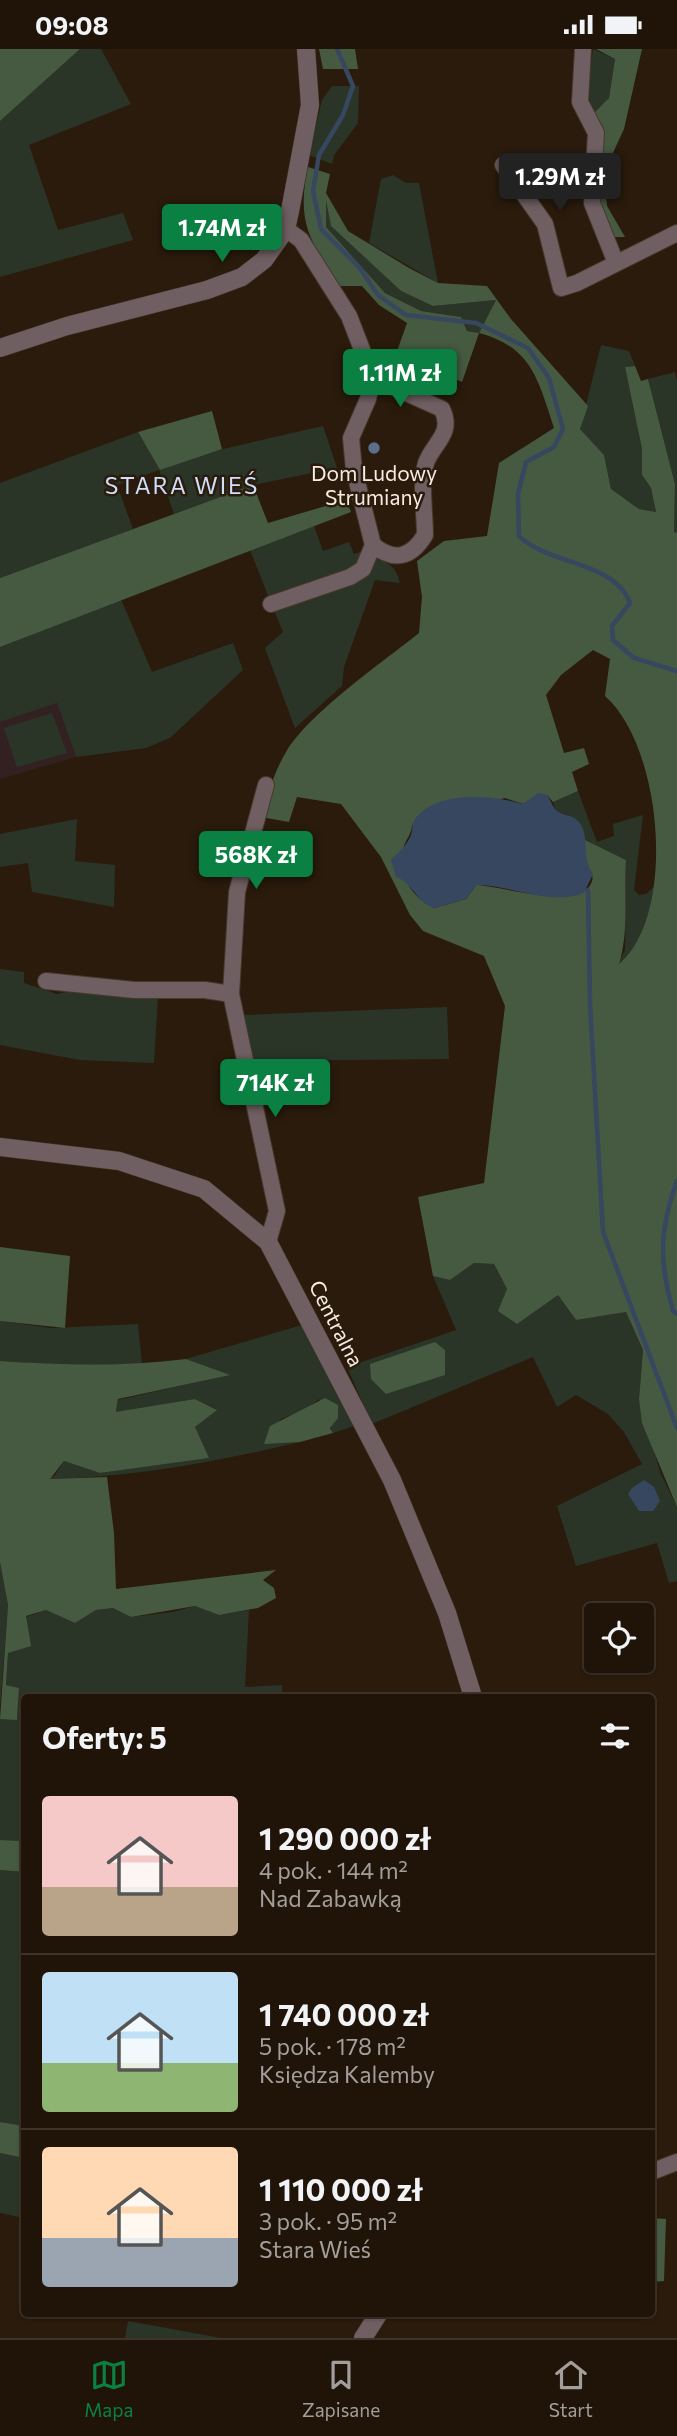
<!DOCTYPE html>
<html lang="pl">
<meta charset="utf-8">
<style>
:root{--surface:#201409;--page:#2d2117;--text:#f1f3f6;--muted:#a29e9c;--line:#3d332a;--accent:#0b8043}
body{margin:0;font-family:Commissioner,sans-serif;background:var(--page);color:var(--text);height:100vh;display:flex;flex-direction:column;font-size:26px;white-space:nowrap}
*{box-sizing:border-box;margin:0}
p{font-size:23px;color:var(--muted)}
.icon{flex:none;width:38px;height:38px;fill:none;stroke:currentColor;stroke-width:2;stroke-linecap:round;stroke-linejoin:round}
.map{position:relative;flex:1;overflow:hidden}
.drawer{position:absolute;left:21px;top:1645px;width:634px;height:623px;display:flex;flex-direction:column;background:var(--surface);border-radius:7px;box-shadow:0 2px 5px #0004,0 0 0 2px var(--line)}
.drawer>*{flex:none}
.buttons{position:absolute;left:584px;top:1554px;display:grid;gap:14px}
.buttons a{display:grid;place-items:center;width:70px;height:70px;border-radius:7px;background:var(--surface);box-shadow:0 2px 5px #0004,0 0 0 2px var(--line);font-size:35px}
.price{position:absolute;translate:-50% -60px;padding:0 16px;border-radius:7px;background:var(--accent);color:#fff;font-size:23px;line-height:46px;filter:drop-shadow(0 2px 4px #0008)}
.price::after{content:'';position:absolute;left:50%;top:42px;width:21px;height:16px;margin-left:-10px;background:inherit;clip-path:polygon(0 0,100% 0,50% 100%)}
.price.on{background:#222;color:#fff}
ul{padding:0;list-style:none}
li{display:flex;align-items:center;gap:21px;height:175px;padding:0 21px}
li+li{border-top:2px solid var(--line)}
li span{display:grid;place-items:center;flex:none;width:196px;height:140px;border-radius:7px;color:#555}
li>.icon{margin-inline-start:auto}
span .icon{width:84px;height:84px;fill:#fffc;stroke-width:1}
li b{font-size:30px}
h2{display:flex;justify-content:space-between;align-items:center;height:84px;padding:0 21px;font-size:30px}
.status{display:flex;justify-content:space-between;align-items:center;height:49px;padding:0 35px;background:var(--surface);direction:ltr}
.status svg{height:19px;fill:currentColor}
.tab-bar{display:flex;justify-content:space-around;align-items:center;height:98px;border-top:2px solid var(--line);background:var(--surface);font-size:19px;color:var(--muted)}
.tab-bar a{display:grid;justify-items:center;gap:4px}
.tab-bar .on{color:var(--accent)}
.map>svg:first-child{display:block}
.education{fill:#332021}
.green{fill:#2a3528}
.forest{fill:#465a42;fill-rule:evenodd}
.water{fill:#36475f}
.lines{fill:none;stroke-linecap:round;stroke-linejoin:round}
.stream{stroke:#36475f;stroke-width:4.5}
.minor-casing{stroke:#47382a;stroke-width:18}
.tertiary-casing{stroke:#47382a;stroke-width:19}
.minor{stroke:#6f5f62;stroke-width:16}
.tertiary{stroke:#6f5f62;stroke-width:18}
.service-dot{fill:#5c6f8a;stroke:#2a1b0c;stroke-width:2.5}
.labels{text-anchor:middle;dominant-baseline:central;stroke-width:5;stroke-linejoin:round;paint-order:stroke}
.poi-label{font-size:21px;fill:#f8ede4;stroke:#2a1b0c}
.street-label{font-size:21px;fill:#f8ede4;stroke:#2a1b0c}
.neighbourhood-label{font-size:23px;letter-spacing:2px;fill:#cfdef9;stroke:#2a1b0c}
</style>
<div class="status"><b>09:08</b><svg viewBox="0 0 49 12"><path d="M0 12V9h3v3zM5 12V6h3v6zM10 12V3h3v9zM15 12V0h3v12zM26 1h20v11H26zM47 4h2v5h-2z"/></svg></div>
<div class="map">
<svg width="677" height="2289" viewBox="0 0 677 2289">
<rect width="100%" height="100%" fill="#2a1b0c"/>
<path class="education" d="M57,654L76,708L0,730V673Z"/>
<path class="green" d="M80,0H101L131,55L29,96L58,181L123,164L133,191L0,228V72Z
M593,0L615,10L609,49L593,65L586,49Z
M332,37H359L358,74L334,106L332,115L309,106L322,51Z
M393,126L406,134H419L438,234L369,194L381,130Z
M326,144L331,177L401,242L433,257L496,251L479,284L467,282L461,268L421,262L385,244L326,178Z
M601,296L629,302L635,317L625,318L642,400V426L651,439L656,463L639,460L611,440L604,406L580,380Z
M675,323L677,332V484H674L675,435L648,330Z
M323,377L337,419L253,436L174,465L159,421L117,436L133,480L0,529V434L138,383L160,421L201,405Z
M314,477L323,502L349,493L354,505L367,501L355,520L269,549L250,501Z
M375,509C390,514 396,518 400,534L375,531L344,618L342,637L295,679L265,599L283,583L273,559C303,550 365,540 375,509Z
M121,550L152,623L233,594L243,621L170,689L146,699L76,708L57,654L0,673V598Z
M52,664L67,704L17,718L4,679Z
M578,742L597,793L614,787L613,775L643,766L634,841L639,846L646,845L666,827C662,862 649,897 617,916L625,901L626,811L585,791C580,772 575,768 556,762L553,753Z
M77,770L75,812L115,816L114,858L32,843L28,814L0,818V785Z
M0,920L24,923V934L57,945L75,941L158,948L154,1014L80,1011L0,996Z
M447,958L449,1010L251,1012L241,966Z
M474,1214L494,1215L507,1240L558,1246L576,1271L626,1263L643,1301L639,1350L660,1423L677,1458V1532L669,1534L657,1494L576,1517L557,1457L642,1415L624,1383L608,1365L576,1346L557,1358L533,1308L372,1375L347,1318L456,1281L433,1227L450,1231Z
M0,1272L52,1279L138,1275L142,1315L64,1316L0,1312Z
M302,1276L354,1377L333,1384L319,1350L307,1360L281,1370L265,1394L300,1393C216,1413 134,1428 49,1430L55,1426L64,1412L100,1424L208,1409L195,1378L216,1360L195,1350L116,1364L118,1351L228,1326L186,1310Z
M0,1513L8,1556L0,1659Z
M195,1557L219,1566L249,1561L245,1638L282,1636V1648H24V1792L0,1791V1670H17L19,1640L6,1636L8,1603L26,1568L46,1561L75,1574L96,1561L113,1559L131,1568L173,1563Z
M0,1821L24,1823V2077L0,2073Z
M0,2104L24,2109V2169L0,2164Z
M128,2272L221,2289H125Z"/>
<path class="forest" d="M0,0H80L0,72Z
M319,0H355L358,20H323Z
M596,0H642L624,80L604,123L607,157L625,188H612L599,161L593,65L609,49L615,10Z
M308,118L330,125L326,144L348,182L409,219L438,234L487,237L511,270L588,357L580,380L604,406L611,440L639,460L656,463L651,439L642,426V400L625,318L635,317L641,332L648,330L675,435L674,483L677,484V1458L642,1374L639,1350L643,1301L626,1263L576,1271L558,1246L517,1275L498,1262L507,1240L494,1215L474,1214L450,1231L433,1227L418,1148L484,1134L505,957L484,907L423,882L410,866L381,808L341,755L297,748L289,773L261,768C268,745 274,723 286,703C309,664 383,613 419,584L422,548L417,512L444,492L487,487L499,414L554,379C538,331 532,298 479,284L462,333L396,305L407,274L379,256L362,237H339C310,190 296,175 308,118ZM326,151L331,177L401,242L433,257L496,251L479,284L467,282L461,268L421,262L385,244L326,178ZM593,601L610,610L605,647C663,698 677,867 619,915C629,883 624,847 626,811L585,791C585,797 584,803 584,808C585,817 595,823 592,832C583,864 499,836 476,836L466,850L434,859C411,847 399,828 403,801C404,792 412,786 412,776L505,749L523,755L547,746L553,753L578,742L572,723L589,715L584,699L564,704L546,646L561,626Z
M212,362L222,400L160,421L138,383Z
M253,436L268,474L346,451L351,463L0,598V529Z
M0,1198L70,1207L65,1279L0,1272Z
M435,1293L445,1301V1326L386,1345L371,1330L370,1315Z
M186,1310L230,1326L118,1350L116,1363L195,1350L217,1361L195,1378L209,1409L100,1424L64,1412L50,1430L107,1428L114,1484L116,1540L276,1521L263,1531L274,1539L276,1549L258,1559L219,1566L195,1557L131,1568L113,1559L96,1561L75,1574L46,1561L26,1567L31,1597L8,1604L6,1636L19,1639L17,1671L0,1670L8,1556L0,1513V1312C63,1316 123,1318 186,1310Z
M325,1349L338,1356V1369L330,1379L333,1384L300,1393L264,1395L270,1377Z
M0,1791L24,1792V1823L0,1821Z
M0,2073L24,2077V2109L0,2104Z
M651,2169L666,2170L664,2232L651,2233Z"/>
<path class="water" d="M538,744L547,746C550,750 552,756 555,760C561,767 573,765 579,773C591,788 580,807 593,825L584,844C549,857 511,836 476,836L466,850L434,859C416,853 413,834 396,828L391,811C398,804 407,796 411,786C413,780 411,776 415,770C437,741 492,746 523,755Z
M644,1431L654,1438L660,1452L653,1462H639L628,1445L632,1439Z"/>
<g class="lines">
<path class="stream" d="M337,0L353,37L343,66L319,106L313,142L321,180L359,218L378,246L406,266L476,274L528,299L549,329L563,380L554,398L526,413L518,445L519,487C548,516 615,512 630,554L612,577L613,591L634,609L677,622
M588,841L590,955L603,1183L677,1379
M677,1132C659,1182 659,1212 673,1262L677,1265"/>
<g class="minor-casing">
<path id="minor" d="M583,0L580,53L596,84L592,154L616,214
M503,116L545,175L561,239L577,234L677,184
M373,329L442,360C454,385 433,394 426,414C420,434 425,465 425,486C411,509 394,513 373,496
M271,555L350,528L363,520L373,496L354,421L351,389L368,350L373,329L349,267L301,191L286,180
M266,736L237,843L231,945L277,1162L268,1193
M46,932L134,941H205L231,945
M651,2123L677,2113"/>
</g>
<g class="tertiary-casing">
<path id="tertiary" d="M0,299L67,277L207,241L242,228L264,211L286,180L290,162L310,56L306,0
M0,1098L119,1112L204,1140L268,1193L392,1431L447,1564L473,1648
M363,2289L379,2264"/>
</g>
<use href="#minor" class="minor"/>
<use href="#tertiary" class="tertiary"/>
</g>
<circle class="service-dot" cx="374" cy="399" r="7"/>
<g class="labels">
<g class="poi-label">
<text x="374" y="423">Dom Ludowy<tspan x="374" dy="24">Strumiany</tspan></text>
</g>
<g class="street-label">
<text transform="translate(337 1274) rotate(63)">Centralna</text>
</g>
<g class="neighbourhood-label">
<text x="182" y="436">STARA WIEŚ</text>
</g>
</g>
</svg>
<div class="buttons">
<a><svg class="icon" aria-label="locate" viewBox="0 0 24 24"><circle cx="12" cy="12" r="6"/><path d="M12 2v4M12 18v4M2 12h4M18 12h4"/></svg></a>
</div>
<b class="price on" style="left:560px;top:164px">1.29M zł</b>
<b class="price" style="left:222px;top:215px">1.74M zł</b>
<b class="price" style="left:400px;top:360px">1.11M zł</b>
<b class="price" style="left:256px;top:842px">568K zł</b>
<b class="price" style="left:275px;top:1070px">714K zł</b>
<section class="drawer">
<h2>Oferty: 5<svg class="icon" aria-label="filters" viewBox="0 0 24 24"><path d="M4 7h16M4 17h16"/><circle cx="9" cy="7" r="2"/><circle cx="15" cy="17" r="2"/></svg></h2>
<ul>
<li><span style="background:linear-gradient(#f6c9c9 65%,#b9a48a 0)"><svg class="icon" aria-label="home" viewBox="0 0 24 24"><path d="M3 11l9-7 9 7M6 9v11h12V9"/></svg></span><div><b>1 290 000 zł</b><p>4 pok. · 144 m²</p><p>Nad Zabawką</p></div></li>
<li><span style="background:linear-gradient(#bfe0f5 65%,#8fb573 0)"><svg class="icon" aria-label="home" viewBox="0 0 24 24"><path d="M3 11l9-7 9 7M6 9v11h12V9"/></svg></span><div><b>1 740 000 zł</b><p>5 pok. · 178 m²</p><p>Księdza Kalemby</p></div></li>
<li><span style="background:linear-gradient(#ffd9b3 65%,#9aa5b1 0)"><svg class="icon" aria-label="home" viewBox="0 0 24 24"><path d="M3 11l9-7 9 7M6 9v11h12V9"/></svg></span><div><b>1 110 000 zł</b><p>3 pok. · 95 m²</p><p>Stara Wieś</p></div></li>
</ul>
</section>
</div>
<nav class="tab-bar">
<a class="on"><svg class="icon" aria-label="map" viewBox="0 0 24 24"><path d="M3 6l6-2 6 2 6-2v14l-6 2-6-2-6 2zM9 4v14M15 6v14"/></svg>Mapa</a>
<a><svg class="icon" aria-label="saved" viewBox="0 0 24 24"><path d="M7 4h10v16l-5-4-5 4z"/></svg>Zapisane</a>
<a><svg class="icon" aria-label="home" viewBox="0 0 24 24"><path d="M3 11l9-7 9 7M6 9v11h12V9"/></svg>Start</a>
</nav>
